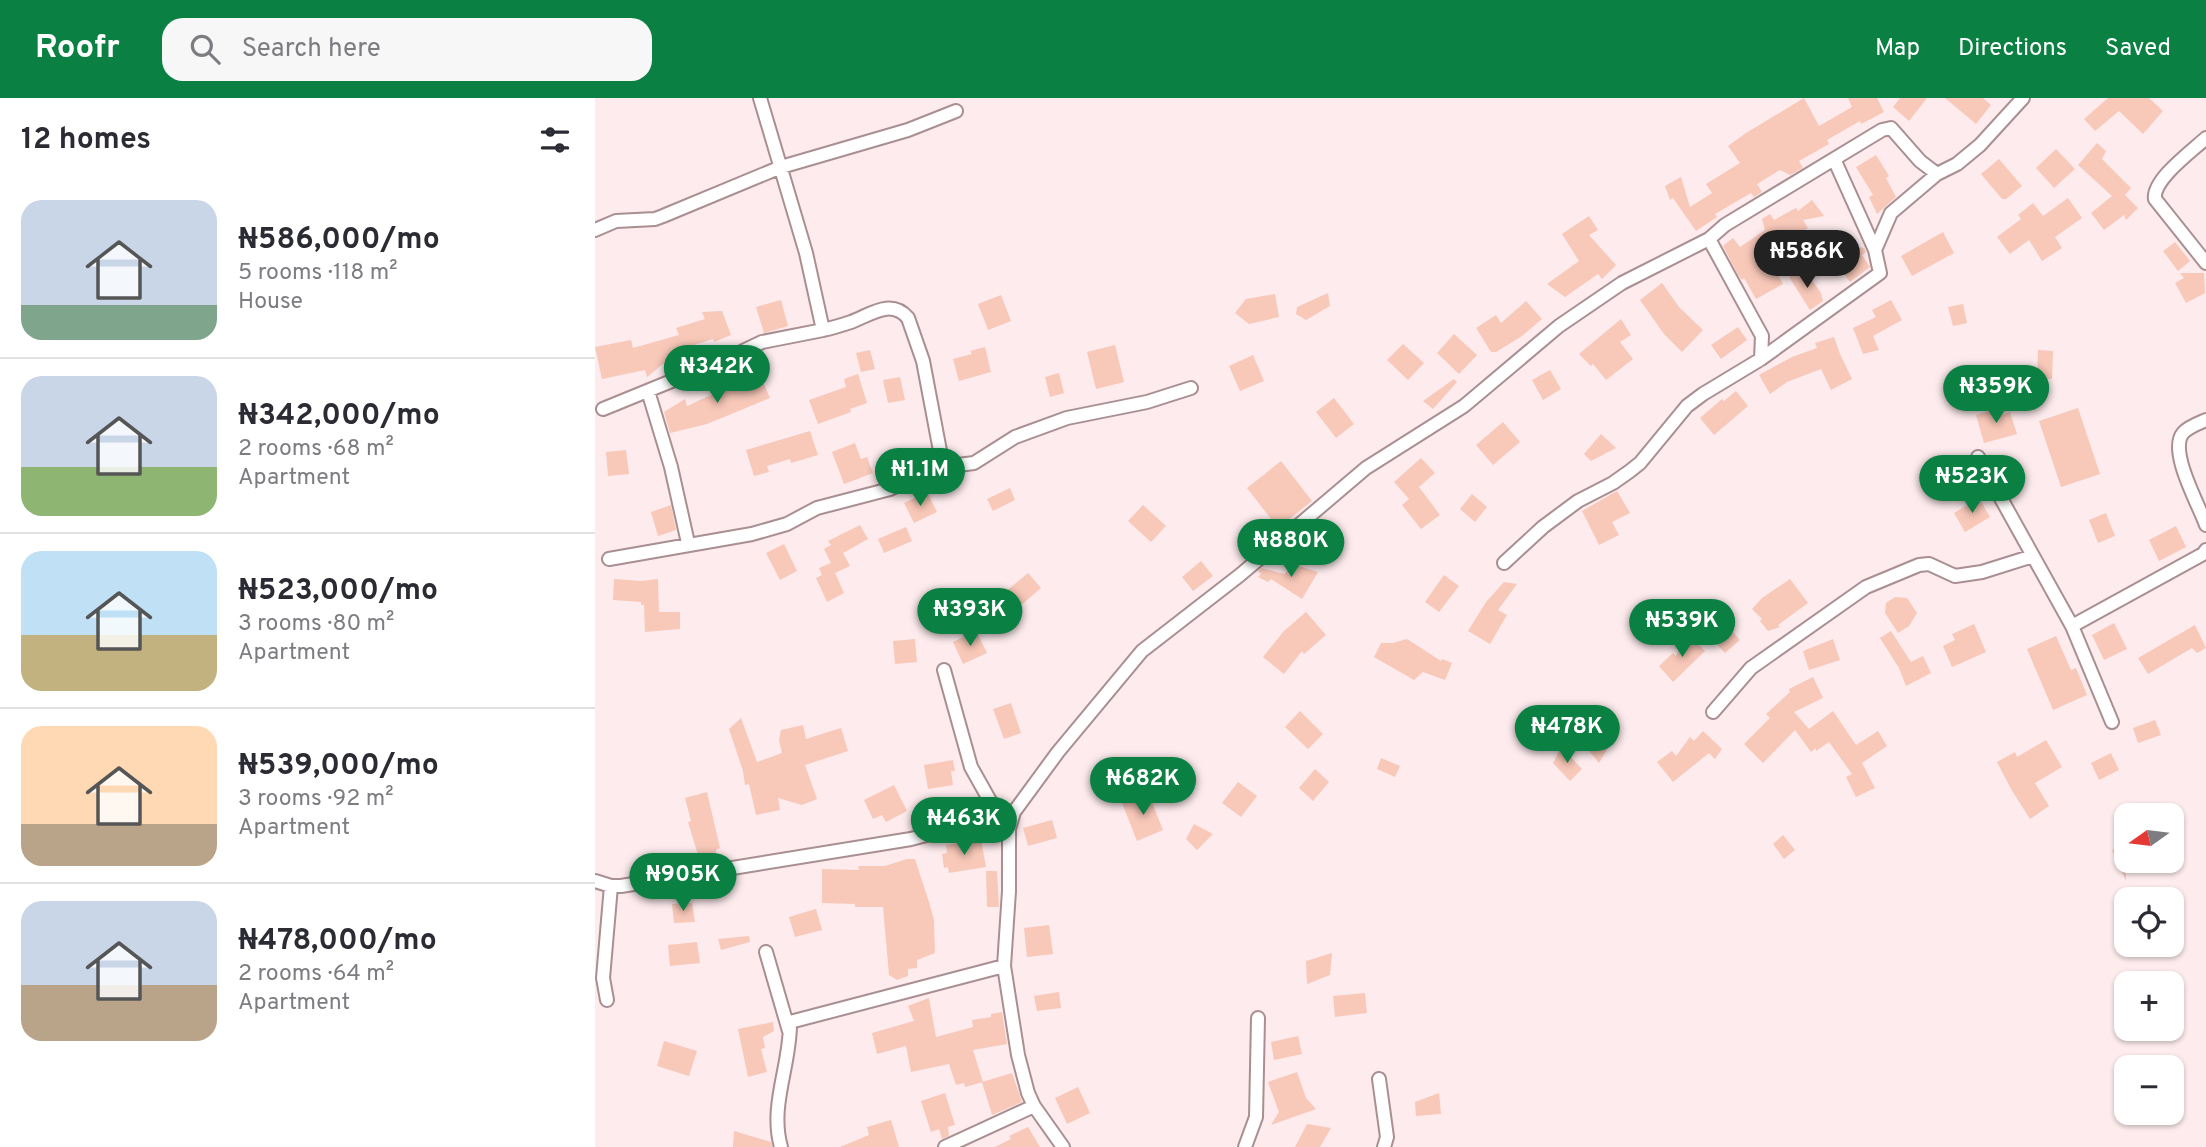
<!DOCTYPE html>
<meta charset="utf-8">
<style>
:root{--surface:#fff;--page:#f7f7f7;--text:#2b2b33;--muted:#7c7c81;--line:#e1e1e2;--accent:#0b8043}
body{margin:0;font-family:Overpass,sans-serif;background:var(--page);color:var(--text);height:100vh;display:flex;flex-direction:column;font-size:26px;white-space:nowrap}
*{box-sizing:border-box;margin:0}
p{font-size:23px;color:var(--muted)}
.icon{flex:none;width:38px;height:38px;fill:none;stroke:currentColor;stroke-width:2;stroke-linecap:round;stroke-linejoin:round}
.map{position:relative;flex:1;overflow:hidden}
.details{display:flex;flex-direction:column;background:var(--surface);width:595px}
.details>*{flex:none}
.needle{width:46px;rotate:256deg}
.fabs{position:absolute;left:1519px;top:705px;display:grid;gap:14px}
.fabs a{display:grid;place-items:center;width:70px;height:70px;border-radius:14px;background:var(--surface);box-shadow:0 2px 5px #0004;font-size:35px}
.price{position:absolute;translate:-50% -60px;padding:0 16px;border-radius:24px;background:var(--accent);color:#fff;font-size:23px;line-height:46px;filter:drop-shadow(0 2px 4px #0008)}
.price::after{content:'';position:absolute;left:50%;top:42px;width:21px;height:16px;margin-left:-10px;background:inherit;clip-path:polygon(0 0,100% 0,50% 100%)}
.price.current{background:#222;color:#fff}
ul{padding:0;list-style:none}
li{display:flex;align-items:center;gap:21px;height:175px;padding:0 21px}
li+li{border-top:2px solid var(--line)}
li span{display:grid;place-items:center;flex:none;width:196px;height:140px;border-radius:21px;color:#555}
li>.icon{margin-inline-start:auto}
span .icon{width:84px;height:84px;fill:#fffc;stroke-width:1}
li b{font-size:30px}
h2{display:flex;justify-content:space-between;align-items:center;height:84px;padding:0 21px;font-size:30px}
header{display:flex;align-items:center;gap:42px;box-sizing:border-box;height:98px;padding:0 35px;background:var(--accent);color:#fff}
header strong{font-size:33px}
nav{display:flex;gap:38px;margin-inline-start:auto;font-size:24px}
.search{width:490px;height:63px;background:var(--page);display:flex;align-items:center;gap:18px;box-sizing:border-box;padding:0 24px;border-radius:21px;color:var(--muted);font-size:26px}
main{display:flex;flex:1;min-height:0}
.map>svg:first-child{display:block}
.building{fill:#f8c8b9}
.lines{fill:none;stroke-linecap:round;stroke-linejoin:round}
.street-casing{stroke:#a98f91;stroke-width:16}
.street{stroke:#fff;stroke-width:12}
</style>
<header>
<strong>Roofr</strong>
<div class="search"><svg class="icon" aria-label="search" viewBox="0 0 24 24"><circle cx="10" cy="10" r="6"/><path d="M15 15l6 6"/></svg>Search here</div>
<nav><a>Map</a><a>Directions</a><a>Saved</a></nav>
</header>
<main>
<section class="details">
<h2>12 homes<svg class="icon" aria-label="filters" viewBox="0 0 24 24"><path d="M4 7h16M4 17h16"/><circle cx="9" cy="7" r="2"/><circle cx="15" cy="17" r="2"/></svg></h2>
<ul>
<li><span style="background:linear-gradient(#c9d6e8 75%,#7fa58c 0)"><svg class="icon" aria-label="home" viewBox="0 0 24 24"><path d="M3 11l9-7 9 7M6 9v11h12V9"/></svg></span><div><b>₦586,000/mo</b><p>5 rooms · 118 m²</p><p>House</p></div></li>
<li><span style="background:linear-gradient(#c9d6e8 65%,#8fb573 0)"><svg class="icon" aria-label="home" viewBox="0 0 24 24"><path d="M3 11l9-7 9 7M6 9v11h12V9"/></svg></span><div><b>₦342,000/mo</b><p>2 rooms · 68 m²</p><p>Apartment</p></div></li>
<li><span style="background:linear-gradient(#bfe0f5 60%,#c2b280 0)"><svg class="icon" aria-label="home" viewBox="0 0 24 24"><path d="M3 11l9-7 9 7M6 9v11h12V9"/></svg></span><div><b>₦523,000/mo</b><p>3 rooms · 80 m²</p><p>Apartment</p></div></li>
<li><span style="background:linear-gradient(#ffd9b3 70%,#b9a48a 0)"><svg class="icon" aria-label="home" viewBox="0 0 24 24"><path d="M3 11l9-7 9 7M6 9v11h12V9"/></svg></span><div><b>₦539,000/mo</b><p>3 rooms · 92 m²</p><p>Apartment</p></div></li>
<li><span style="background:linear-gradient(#c9d6e8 60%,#b9a48a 0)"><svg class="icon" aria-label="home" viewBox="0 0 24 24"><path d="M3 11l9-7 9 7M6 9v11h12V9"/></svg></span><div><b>₦478,000/mo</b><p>2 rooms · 64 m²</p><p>Apartment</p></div></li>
</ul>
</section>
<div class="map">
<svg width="1611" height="1049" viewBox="0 0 1611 1049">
<rect width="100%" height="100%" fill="#fdebed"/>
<path class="building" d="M1209,0L1224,28L1257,9L1253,0H1282L1289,14L1266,26L1265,23L1232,42L1234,46L1204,63L1208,70L1206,71L1195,77L1185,72L1162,86L1167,94L1159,99L1156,95L1120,116L1122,119L1101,133L1078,100L1075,102L1070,88L1086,79L1095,109L1117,95L1111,86L1145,65L1133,48L1151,35Z
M1305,0H1332L1314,23L1298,9Z
M1350,0H1388L1396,7L1381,26Z
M1513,0H1554L1568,13L1548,36L1524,13L1500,33L1489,21Z
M1502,45L1511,53L1507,61L1536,90L1530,97L1543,110L1531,122L1529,117L1509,132L1496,115L1517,98L1483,67Z
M1461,51L1480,71L1459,90L1441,70Z
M1281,57L1294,78L1291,80L1301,99L1282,116L1274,99L1278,97L1261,69Z
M1404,61L1427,88L1411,101H1407L1386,76Z
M1473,100L1487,120L1460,139L1467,150L1447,163L1434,142L1415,156L1402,139L1426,121L1423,117L1438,105L1448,118Z
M1217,102L1229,118L1208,122L1213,130L1193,142L1197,147L1175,162L1188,186L1161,201L1149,180L1147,182L1143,177L1128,148L1138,140L1145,149L1170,132L1167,121L1175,116L1179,122L1201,110L1203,113Z
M994,118L1003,132L994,137L1021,167L1007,181L1003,176L970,199L952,186L984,163L967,136Z
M1348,134L1359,155L1317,178L1306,158Z
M1580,144L1595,163L1583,173L1568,153Z
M1256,148L1269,150L1271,154L1267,157L1275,169L1255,184L1238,161Z
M1203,174L1208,182L1214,178L1226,195L1228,203L1215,212L1194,179Z
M1585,175H1609L1610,195L1591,205L1580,185L1589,180Z
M1067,185L1084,209L1108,232L1087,254L1069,236L1045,202Z
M733,195L735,208L711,222L701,216L702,209Z
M680,196L684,219L654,226L640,215L651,201Z
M406,197L416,223L393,232L383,206Z
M186,202L193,228L169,235L161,209Z
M1296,202L1307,222L1278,238L1284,252L1268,256L1258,230L1281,219L1277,212Z
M931,203L947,221L927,238L901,254H896L881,230L901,217L906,225Z
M1368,206L1372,225L1358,228L1353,209Z
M127,213L136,237L119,244L118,241L77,254L78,258L52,279L50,272L7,281L0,249L36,242L38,250L84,237L81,230L110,221L107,214Z
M1026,221L1036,237L1025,244L1038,261L1011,282L998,266L996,268L984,256Z
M1143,229L1152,242L1126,261L1116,247Z
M859,236L882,257L864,276L842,255Z
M1239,239L1245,256L1257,281L1236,292L1226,271L1192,284L1175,296L1164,277L1197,259L1222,250L1220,245Z
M808,246L829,265L813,282L792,262Z
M520,247L529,284L501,291L492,254Z
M390,249L396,274L364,283L358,261L377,256L375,253Z
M275,252L280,271L266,274L261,255Z
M1443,252L1458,253L1457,281L1442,280Z
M658,257L669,283L645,293L634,268Z
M955,272L966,291L948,302L937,282Z
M164,275L175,300L112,326L75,335L69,314L90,301L92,308Z
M464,275L469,295L455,299L450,279Z
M263,276L272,305L255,311L256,314L223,326L214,302L251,289L249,281Z
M305,279L310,302L293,305L288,282Z
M859,281L862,284L838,311L828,303Z
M1141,293L1153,308L1119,337L1105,320L1127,301L1129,303Z
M739,300L759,326L741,340L721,314Z
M1404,310L1406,317L1415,314L1422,336L1389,345L1381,317Z
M1483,310L1505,376L1466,389L1444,323Z
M908,324L925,344L898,367L881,347Z
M215,333L223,357L196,365L195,361L172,368L174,374L159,378L151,352Z
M1006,336L1021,350L996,363L989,356Z
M260,345L266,361L272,359L278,375L249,386L237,354Z
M31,352L34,376L13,378L11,354Z
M826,360L840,375L824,389L845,417L826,431L807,407L814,401L799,384Z
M686,363L717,403L683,430L652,390Z
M415,390L420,402L398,413L392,401Z
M1022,393L1035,415L1017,424L1024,437L1004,447L987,413Z
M332,394L342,414L319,425L309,405Z
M877,396L892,409L880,424L865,411Z
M1384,400L1395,419L1370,434L1359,415Z
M76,407L81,432L63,438L56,414Z
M548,407L571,428L556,444L533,423Z
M1511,415L1520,438L1503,445L1494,422Z
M265,427L273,441L248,455L255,468L240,475L249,495L232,504L221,480L227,477L224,470L236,465L229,451L236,447L233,443Z
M1581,428L1591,449L1564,463L1554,442Z
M311,429L317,443L289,455L283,441Z
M189,446L202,473L185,482L171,455Z
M606,463L618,478L598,493L587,479Z
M697,466L723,474L707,501L676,481L673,484L663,479L666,476L663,473L666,470L690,476Z
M433,475L446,490L423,510L409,495Z
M849,477L864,488L844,514L830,504Z
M19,481L46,483L63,481L64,514H85V531L50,534L49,507H46V504L18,502Z
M1195,481L1213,505L1183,527L1185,529L1173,533L1165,523L1167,521L1157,511L1167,500Z
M909,484L922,486L903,512L912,517L895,546L873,533L891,504Z
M1300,499L1312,500L1322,515L1314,528L1303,535L1290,515L1291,505Z
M711,514L731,537L709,556L707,553L689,576L668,559L689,533Z
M1519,525L1532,551L1509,562L1497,537Z
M1379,526L1391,554L1357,569L1348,548L1360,542L1357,536Z
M1132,527L1145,542L1130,555L1117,541Z
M1600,527L1611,550L1602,555L1597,550L1553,576L1543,560Z
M381,533L392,555L368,566L358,544Z
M1296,533L1316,564L1328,558L1336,575L1311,588L1304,570L1285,540Z
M1093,536L1110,553L1078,584L1064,568L1078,555L1081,558Z
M1461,538L1476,572L1481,570L1492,597L1458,612L1432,551Z
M320,541L322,564L300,566L298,543Z
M812,541L846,563L847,561L857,565L850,582L828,574L819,582L779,559L786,545H798Z
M1238,541L1245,562L1214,572L1208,553Z
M1218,579L1228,600L1199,614L1214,631L1238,613L1261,647L1283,633L1292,648L1267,665L1280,690L1261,699L1251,679L1257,676L1234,644L1221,653V650L1216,654L1200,632L1168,665L1149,646L1175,620L1171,616L1195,594L1194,591Z
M416,605L426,635L409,641L398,611Z
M705,613L728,636L713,651L690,629Z
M146,620L162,664L187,655L184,642L186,632L208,627L211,641L246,630L253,653L210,667L222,701L207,707L183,700L185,712L161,717L154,686L150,687L148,673L134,631Z
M1560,622L1566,637L1543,645L1538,630Z
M999,624L1016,645L1004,665L982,638Z
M1108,633L1127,651L1120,661L1114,655L1078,684L1062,664L1077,653L1081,658L1095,639L1099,643Z
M1451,642L1467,669L1440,685L1454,708L1435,721L1416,691L1402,664L1420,654L1422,659Z
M966,649L987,671L975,683L958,665Z
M1516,655L1524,672L1504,682L1496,665Z
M786,660L805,668L800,679L782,671Z
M358,662L360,673H356L358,687L333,691L329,667Z
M720,671L734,684L718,703L704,690Z
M643,684L662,698L646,719L627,705Z
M299,687L312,713L291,724L287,717L278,721L269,702Z
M112,694L125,750L121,752V755L103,757L93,724L96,723L90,700Z
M553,694L568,732L542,743L527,705Z
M457,722L462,740L433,748L428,730Z
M599,726L618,736L602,752L591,741Z
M1188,737L1200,752L1189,761L1178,746Z
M386,742L391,769L354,775L353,769L349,770L347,756L352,755L351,747Z
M1531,745V783L1517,752Z
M312,761H320L334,804L339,822L340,855L322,862V870L313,871V878L302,882L294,877L288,809H260V806L227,805V771L264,772L263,768H290Z
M391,773H402L404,809H392Z
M97,805L100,824L79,825L77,806Z
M221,811L227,832L200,839L194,819Z
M454,827L458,856L432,859L429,830Z
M154,838L155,844L126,852L123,841Z
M102,844L105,865L75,868L73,847Z
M737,855L735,877L712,886L711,863Z
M464,894L466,910L442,913L439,898Z
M770,895L772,915L740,919L738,898Z
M334,900L341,939L378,929L377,922L396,919V916L407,914L412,946L378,952L388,984L370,989L369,985L361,987L354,966L316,974L311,948L282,956L277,935L319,923L313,908Z
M178,924L179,933L168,939L170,950L166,951L172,974L153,979L143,931Z
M703,938L707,956L679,962L676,944Z
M69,943L102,953L94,978L62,968Z
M702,974L711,1000L721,1011L676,1027L684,1014L673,984Z
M417,975L427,1004L397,1017L387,984Z
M483,989L495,1015L472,1026L460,1000Z
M350,995L360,1027L353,1029L354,1038L347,1041L344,1031L336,1034L326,1003Z
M844,995L846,1016L821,1018L820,1004Z
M296,1022L304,1049H245L274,1037L272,1029Z
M712,1026L736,1030L725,1049H700Z
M433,1029L445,1049H400L416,1041L414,1038Z
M139,1033L176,1044L177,1049H138Z"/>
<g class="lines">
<g class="street-casing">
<path id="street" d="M165,0L211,155L228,232C237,230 247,227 256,224C275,217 296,200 313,220L328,263L346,358L349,364L355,368L379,365L420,339L472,320L552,304L596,290
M1611,40C1597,53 1557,82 1560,101L1611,165
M0,132L21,123L60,121L68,118L186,69L313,32L361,13
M1114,141L1167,238L1166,261
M1280,152L1296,115L1342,76L1362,66L1385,47L1428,0
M53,293L76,369L93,445
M8,311L138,258L167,244L228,232
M1611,322C1604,325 1593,329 1588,335C1573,353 1604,407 1611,427
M1383,359L1477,528L1517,624
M14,461L157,436L192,426L222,410L295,391L349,364
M909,465L948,429L983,403L1018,385L1035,373L1045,365L1092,308L1108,296L1166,261L1285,175L1280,152L1239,61
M1477,528L1608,456L1611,452
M349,572L376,669L399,710L415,714
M1118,614L1156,570L1271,489L1324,467L1334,466L1360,478L1387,474L1438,458
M0,783L16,788H26L316,741L419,714
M171,854L194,933
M12,902L8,880L16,788
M784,981L792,1039L789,1049
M186,1049C174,1007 196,966 195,924L409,868
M350,1049L439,1008
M468,1049L439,1008L433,995L423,957L409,868L414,793V731L419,714L463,654L547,553L645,477L771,370L869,308L964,228L1027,185L1114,141L1130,127L1287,32L1296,30L1325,63L1342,76
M650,1049L661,1019L663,920"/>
</g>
<use href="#street" class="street"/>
</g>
</svg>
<div class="fabs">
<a><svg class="needle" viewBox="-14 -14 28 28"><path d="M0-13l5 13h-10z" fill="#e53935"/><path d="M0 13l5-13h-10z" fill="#7c7c81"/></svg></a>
<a><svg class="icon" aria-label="locate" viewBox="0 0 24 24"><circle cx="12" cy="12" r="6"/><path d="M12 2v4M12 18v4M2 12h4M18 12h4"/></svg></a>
<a>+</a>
<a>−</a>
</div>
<b class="price current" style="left:1212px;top:192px">₦586K</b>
<b class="price" style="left:122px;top:307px">₦342K</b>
<b class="price" style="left:1401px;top:327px">₦359K</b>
<b class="price" style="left:325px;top:410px">₦1.1M</b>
<b class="price" style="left:1377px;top:417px">₦523K</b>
<b class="price" style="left:696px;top:481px">₦880K</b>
<b class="price" style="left:375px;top:550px">₦393K</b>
<b class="price" style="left:1087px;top:561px">₦539K</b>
<b class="price" style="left:972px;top:667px">₦478K</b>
<b class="price" style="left:548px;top:719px">₦682K</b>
<b class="price" style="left:369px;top:759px">₦463K</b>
<b class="price" style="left:88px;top:815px">₦905K</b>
</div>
</main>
